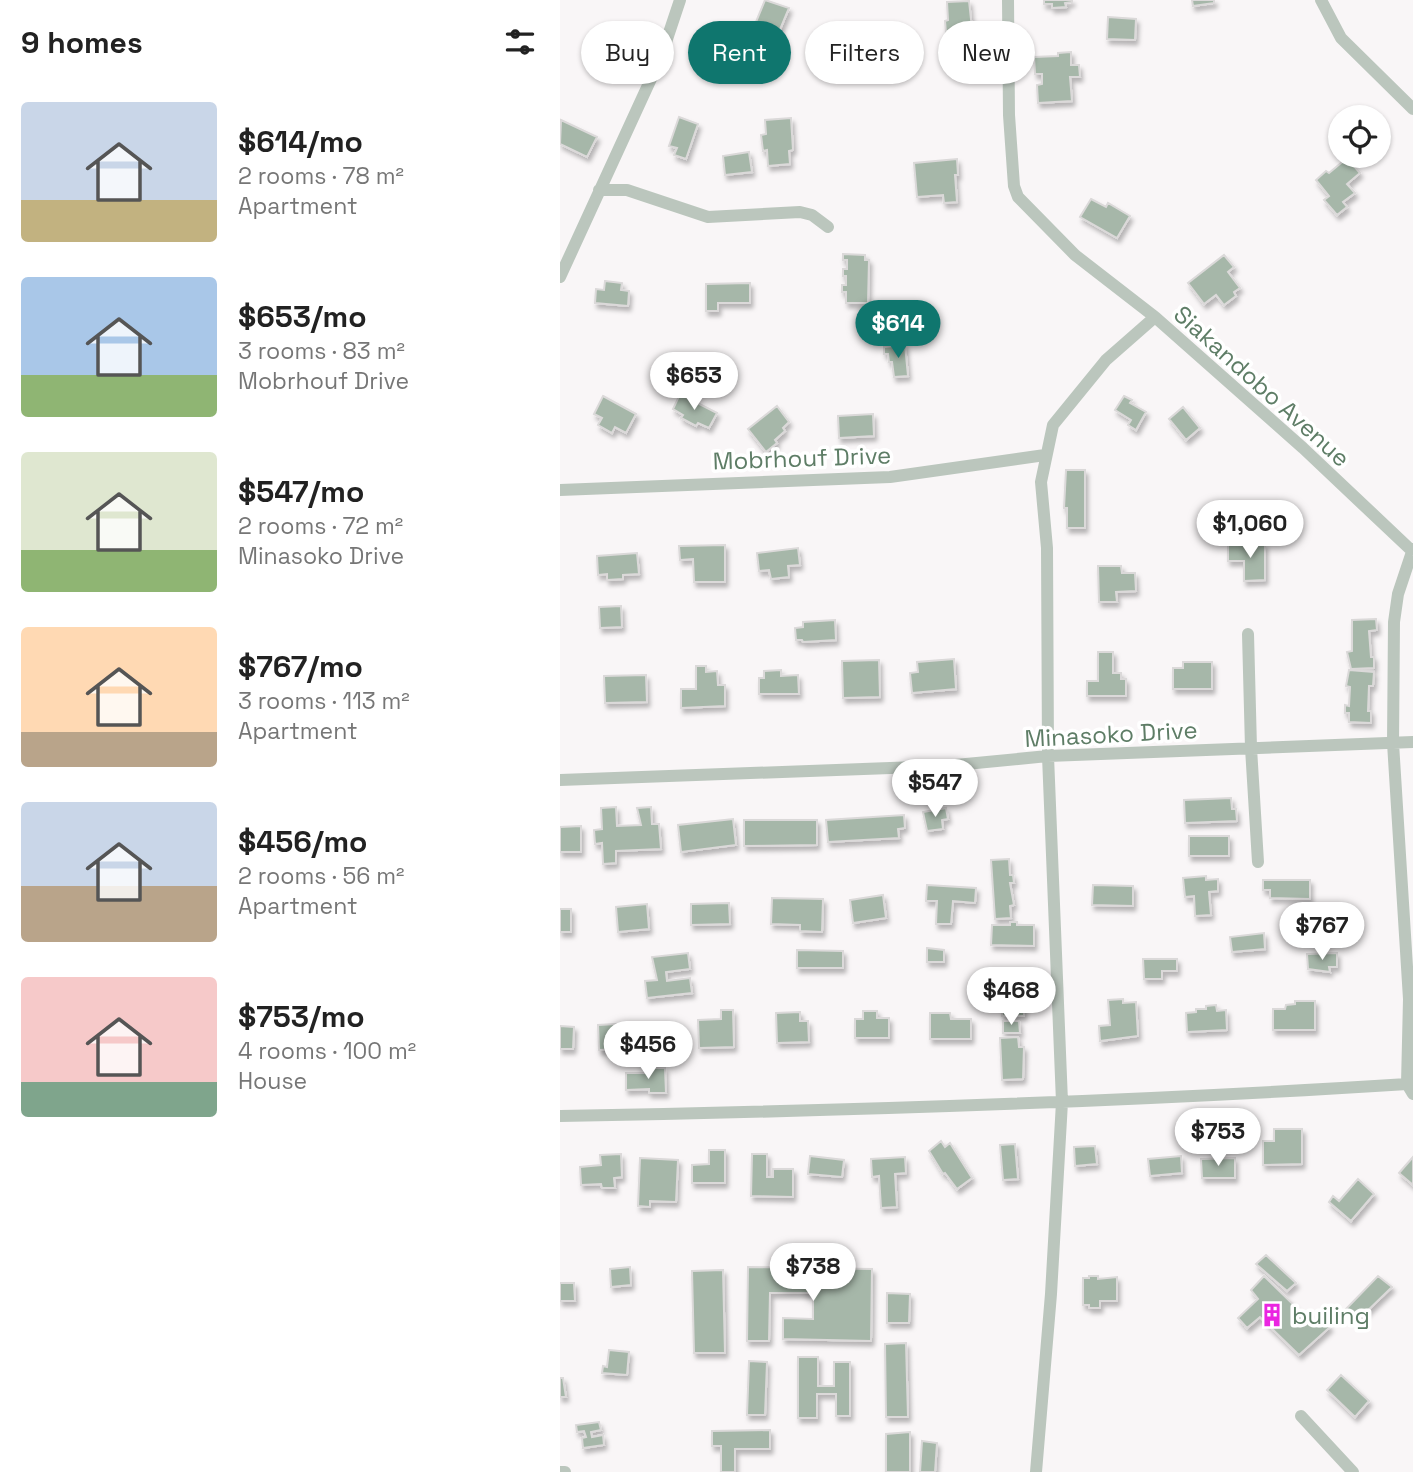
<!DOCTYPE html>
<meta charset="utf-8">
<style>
:root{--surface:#fff;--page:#f2f2f2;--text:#222;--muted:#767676;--accent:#0f766e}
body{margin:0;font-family:"Space Grotesk",sans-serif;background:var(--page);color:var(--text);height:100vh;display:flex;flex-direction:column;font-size:26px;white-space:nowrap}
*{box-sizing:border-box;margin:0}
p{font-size:23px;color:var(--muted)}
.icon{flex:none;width:38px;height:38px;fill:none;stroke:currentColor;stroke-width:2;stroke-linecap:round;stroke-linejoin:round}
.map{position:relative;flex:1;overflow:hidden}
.side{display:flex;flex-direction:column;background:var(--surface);width:560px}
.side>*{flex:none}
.banner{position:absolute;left:21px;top:21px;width:665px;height:63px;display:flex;gap:14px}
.controls{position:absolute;left:768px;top:105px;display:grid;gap:14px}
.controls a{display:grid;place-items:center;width:63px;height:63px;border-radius:50%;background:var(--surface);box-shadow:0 2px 5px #0004;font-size:35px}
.price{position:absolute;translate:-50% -60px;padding:0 16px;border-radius:24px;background:#fff;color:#222;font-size:23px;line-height:46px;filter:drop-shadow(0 2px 4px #0008)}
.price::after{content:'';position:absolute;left:50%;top:42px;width:21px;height:16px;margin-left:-10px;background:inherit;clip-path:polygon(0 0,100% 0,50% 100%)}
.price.on{background:var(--accent);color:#fff}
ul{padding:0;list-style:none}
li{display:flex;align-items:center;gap:21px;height:175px;padding:0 21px}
li span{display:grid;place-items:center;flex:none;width:196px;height:140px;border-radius:7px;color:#555}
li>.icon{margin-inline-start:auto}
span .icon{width:84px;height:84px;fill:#fffc;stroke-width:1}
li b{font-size:30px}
h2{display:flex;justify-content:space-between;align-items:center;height:84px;padding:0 21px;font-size:30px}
.tag{padding:0 24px;border-radius:32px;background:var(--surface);box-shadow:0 2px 5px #0004;font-size:24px;line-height:63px}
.tag.on{background:var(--accent);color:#fff}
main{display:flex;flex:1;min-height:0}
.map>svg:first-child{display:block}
.building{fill:#a6b7a9;stroke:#dbd9d9;stroke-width:2;filter:url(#shadow)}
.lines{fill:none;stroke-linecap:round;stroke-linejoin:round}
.minor{stroke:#bbc6bd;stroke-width:12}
.labels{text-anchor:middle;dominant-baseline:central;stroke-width:7;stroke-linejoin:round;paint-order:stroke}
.street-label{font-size:24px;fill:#5e7d66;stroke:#fff}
.poi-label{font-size:24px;fill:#5e7d66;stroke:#fff;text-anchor:start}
</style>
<main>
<section class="side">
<h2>9 homes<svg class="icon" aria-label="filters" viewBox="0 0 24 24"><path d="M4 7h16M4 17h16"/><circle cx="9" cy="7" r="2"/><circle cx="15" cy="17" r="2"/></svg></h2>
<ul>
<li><span style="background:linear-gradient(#c9d6e8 70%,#c2b280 0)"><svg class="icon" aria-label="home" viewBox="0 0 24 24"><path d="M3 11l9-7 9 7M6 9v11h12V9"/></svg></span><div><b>$614/mo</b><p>2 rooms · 78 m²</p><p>Apartment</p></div></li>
<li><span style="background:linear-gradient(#a9c7e8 70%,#8fb573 0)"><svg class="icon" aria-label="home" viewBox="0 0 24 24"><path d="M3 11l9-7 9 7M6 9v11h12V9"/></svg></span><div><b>$653/mo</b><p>3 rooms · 83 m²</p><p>Mobrhouf Drive</p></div></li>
<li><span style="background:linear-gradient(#dfe7d0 70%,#8fb573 0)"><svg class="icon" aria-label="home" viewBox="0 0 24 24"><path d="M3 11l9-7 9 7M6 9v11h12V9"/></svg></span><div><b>$547/mo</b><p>2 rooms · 72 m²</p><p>Minasoko Drive</p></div></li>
<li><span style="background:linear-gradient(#ffd9b3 75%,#b9a48a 0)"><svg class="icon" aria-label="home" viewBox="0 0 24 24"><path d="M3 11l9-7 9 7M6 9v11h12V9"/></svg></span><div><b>$767/mo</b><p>3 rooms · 113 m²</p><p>Apartment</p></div></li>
<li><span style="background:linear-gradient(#c9d6e8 60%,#b9a48a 0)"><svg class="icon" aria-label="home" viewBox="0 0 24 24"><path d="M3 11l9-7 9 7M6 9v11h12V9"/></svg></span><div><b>$456/mo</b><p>2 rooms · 56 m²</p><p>Apartment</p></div></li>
<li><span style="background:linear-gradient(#f6c9c9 75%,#7fa58c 0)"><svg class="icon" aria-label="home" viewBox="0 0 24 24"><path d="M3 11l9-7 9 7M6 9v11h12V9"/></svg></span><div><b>$753/mo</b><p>4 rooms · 100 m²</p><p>House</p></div></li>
</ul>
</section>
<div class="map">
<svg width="853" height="1472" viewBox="0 0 853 1472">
<defs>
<filter id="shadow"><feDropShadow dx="2.5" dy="4.5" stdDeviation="2" flood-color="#0004"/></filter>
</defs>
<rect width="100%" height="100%" fill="#f9f6f7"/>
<path class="building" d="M205,0L229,8L214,44L191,34Z
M484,0H512V2L505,3L506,7L492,8V4H484Z
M632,0H654V3L633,6Z
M409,1L415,56L388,58L385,21L388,20L387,2Z
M548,17L576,19L575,40L547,39Z
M511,52V65H519L520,77H510L512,101L478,103L477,85L482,84V74H475L474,57L498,56V53Z
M119,117L138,124L126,159L114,155L117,148L109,146Z
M231,118L233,150L229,151L230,164L208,166L207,150L203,151L201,135L206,134L205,120Z
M1,120L37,137L27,157L0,144Z
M189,152L192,172L165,175L163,156Z
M787,158L800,173L787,184L795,193L783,202L787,207L777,215L764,200L769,196L756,180L766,171L769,173Z
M397,159L398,175H395L397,202L384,203L383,195L357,197L354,163Z
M531,199L546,207L548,203L570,216L557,238L520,217Z
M283,254L305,255V260H309L308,303H286V292H282V285H286V276H283V269H287V260H283Z
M664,255L674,267L668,272L680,288L674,292L676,296L664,305L656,295L644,304L628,283Z
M45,281L62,283L61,290L69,291L68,306L35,303L36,289L44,290Z
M190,283V303H158V311H146V284Z
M345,345L348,376L334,377L332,362H329L328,354H324V347Z
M120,394L157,413L149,428L138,423L136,426L121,418L123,415L113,409Z
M43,396L76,414L66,433L55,427L52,433L38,425L42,418L34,414Z
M564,396L572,400L570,403L586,412L576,430L568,425L571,420L555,410Z
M217,406L229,422L223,428L225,431L215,440L217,443L206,452L188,429Z
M623,407L640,428L626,440L609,419Z
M313,414L314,436L279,438L278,416Z
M506,470H525V528H507V508H504Z
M705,544V580L684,581V561H668V545Z
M165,545V582H134L133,559L120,560L119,546Z
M238,548L240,565L228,566L229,577L211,579L209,570L199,571L197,553Z
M77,553L79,574L63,575V579L47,580V574L38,575L37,556Z
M538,566H561L562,573H575L576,591L556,592L557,602H539Z
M61,606L62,627L40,628L39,607Z
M816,619L817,630L809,631L811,657H814V668L791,669L787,652L792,651V620Z
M275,620L276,640L243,642L242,640H236L235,628L243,627V622Z
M538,652H553V673H561V679H566V696H527V681H538Z
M394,659L396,689L352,693L350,673L358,672L357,662Z
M319,660L320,697L283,698L282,661Z
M623,662H652V689H613V668H623Z
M136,666H146V672L157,671L158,685H165V706L121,708V689H136Z
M221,670V676L238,675L239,694H199V678H204V671Z
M789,670L814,672L813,686H809L808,711H811V723L789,722V713H785V705L789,706L790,687L786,686Z
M86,675L87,702L45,703L44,676Z
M671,798L672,809H676L677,821L625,823L624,800Z
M56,807L57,826L81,825L77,808L91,807L92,824H99L101,849L56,851V863L43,864L42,843L35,844L34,830L42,829L41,808Z
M386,808L388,819L382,820L383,829L367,831L363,812Z
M344,815L345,828L338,829L339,838L268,842L266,820Z
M173,819L176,845L121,852L118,825Z
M184,820H257V845L184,846Z
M21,826V852H0V827Z
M629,836H669V856H629Z
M449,859L450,875H453L454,883H450L454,905L450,906L451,918L435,919L431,860Z
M646,876V880L658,879V891L649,892L651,915L635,916L634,896L625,897L623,878Z
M703,880H750V899L710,898V890H703Z
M367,885L416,888L415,903L393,901L391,924H376L377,901H366Z
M533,885L573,886V906L532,905Z
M323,895L326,918L293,923L290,900Z
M212,898L263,899L262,932L240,931V925L211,924Z
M169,903L170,924L131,925V904Z
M87,904L89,929L58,932L56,907Z
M0,909H11V932H0Z
M450,922H457V925H474V946L431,945L432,925H450Z
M704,933L705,949L672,952L670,937Z
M367,948L384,950V962H367Z
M237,950L283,951V968H237Z
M128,953L130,969L106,972L107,981L130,978L132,993L87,998L85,981L97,980L92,957Z
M777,953V967H769L770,972L748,969L747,954Z
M583,959H617V971H602V979H584Z
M442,989H464V1016H442Z
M563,999V1003L576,1002L578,1036L540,1041L539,1026L550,1025L548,1000Z
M735,1001H755V1030H713V1009H725L726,1005L735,1004Z
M656,1005L657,1011L666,1010L667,1030L627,1032L626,1013L636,1012V1009H646V1006Z
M161,1010H173L174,1047L139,1048L138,1020L161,1019Z
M303,1011H317V1018H329V1038H295V1019H303Z
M240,1012V1021H248L249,1042L217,1043L216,1013Z
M370,1013H390L391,1019H411V1039H370Z
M443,1021H459L460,1033H443Z
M92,1022L94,1048L39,1050L38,1025Z
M0,1026L14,1027L13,1049H0Z
M458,1037L459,1047H464L463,1079L442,1080L440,1038Z
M87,1068H105L106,1093H89V1089L66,1090V1073H87Z
M714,1129H742V1164L703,1165V1141H714Z
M381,1141L385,1147L390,1143L412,1178L397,1189L385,1173L383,1174L369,1151Z
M455,1144L458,1179L443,1180L440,1145Z
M535,1146L537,1164L515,1166L514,1147Z
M149,1150H165V1183H132V1165L149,1164Z
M61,1154L62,1177L54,1178L55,1188H42L41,1184L21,1185L20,1167L41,1165L40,1155Z
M192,1154H207V1177H213V1169H233V1197L191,1196Z
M250,1156L284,1160L282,1177L248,1174Z
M621,1156L622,1173L590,1176L588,1159Z
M345,1157L346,1173L335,1174L337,1207L321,1208L319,1176L312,1177L311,1159Z
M853,1157V1185L839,1173Z
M80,1158L118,1160L116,1202L90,1201V1207L78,1206Z
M675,1158V1178H642L641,1159Z
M798,1179L814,1194L791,1221L769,1202L773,1196L779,1201Z
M706,1255L736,1283L727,1291L696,1264Z
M70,1267L71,1285L51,1287L50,1269Z
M188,1267L312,1269L311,1341L223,1339V1318L253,1319V1293H210L209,1341H187Z
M163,1270L165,1353H134L132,1271Z
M529,1276H538V1279L557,1277V1301H540V1308H529V1305H523V1278H529Z
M704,1276L748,1319L756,1313L770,1327L739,1355L700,1317L687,1328L678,1318L698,1299L691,1290Z
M818,1276L832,1287L797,1321L785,1310Z
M0,1283H14L15,1301H0Z
M327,1293L350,1294L349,1323H327Z
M346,1343L348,1417H326L325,1344Z
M49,1350L69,1352L67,1375L42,1373L43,1366L47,1367Z
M238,1357H258V1386H274V1362H290V1416H276V1394H257V1418H238Z
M189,1361L207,1362L205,1415H187Z
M781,1375L809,1401L795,1417L767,1390Z
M0,1378H3L6,1397H0Z
M39,1422L41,1430L31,1432L32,1437L43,1435L44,1445L23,1448L22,1438L26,1437L24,1431L17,1432L16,1425Z
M210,1430V1449H175V1472H161V1446H152V1431Z
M350,1432V1472H326V1434Z
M362,1441L377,1443L375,1472H360Z"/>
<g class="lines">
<path class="minor" d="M448,0L449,115L454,186L458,197L515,255L595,317
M761,0L781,38L853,109
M39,190H67L148,217L240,212L252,215L268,227
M0,277L101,57L120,0
M0,490L330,477L485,455
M688,634L691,748L698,862
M0,780L385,766L488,756L853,742
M847,1084L849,999L833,743L834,622L838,594L853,549
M0,1116C282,1111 565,1102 847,1084L853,1094
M741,1416L793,1472
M0,1472H5
M476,1472L491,1294L502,1102L488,756L487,548L481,482L493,425L546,360L595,317L743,448L851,550"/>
</g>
<defs>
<g id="building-bare" transform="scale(1.89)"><path d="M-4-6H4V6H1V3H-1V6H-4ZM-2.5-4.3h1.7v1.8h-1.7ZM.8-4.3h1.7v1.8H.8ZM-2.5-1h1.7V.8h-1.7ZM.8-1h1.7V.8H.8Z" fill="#ea25e1" stroke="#fff" stroke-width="2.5" paint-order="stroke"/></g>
</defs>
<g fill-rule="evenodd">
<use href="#building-bare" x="712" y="1315"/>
</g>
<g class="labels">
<g class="street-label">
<text transform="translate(702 386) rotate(42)">Siakandobo Avenue</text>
<text transform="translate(242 458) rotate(-2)">Mobrhouf Drive</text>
<text transform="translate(551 734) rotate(-3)">Minasoko Drive</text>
</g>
<g class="poi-label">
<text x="732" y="1315">builing</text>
</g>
</g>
</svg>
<div class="controls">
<a><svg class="icon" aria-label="locate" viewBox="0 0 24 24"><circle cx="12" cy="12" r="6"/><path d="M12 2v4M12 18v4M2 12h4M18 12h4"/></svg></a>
</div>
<b class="price on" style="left:338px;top:360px">$614</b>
<b class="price" style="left:134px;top:412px">$653</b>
<b class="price" style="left:690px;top:560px">$1,060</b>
<b class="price" style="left:375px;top:819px">$547</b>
<b class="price" style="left:762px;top:962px">$767</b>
<b class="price" style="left:451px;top:1027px">$468</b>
<b class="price" style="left:88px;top:1081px">$456</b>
<b class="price" style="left:658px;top:1168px">$753</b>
<b class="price" style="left:253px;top:1303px">$738</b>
<div class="banner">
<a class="tag">Buy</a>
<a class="tag on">Rent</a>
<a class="tag">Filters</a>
<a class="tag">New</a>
</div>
</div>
</main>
